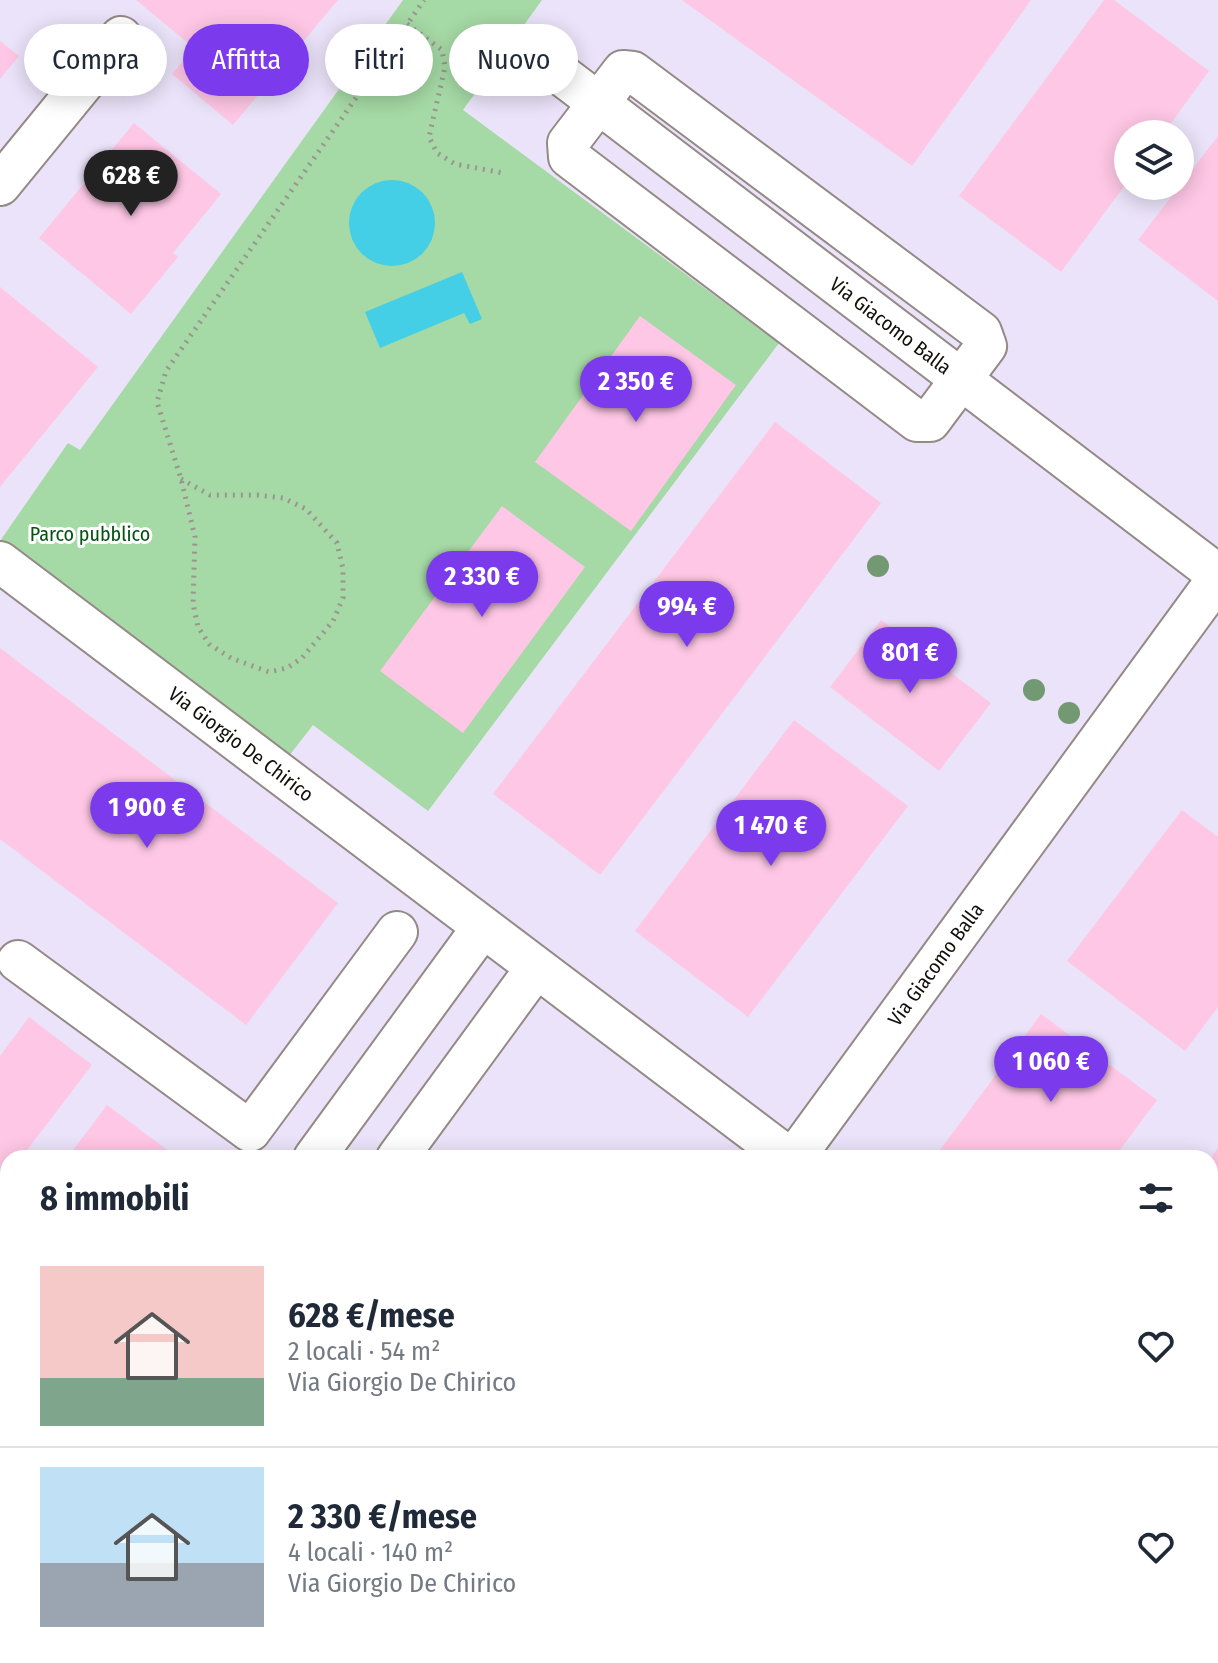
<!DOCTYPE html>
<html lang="it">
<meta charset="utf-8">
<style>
:root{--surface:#fff;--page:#f2f2f3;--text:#1f2937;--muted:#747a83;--line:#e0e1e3;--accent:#7c3aed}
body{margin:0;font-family:"Fira Sans Condensed",sans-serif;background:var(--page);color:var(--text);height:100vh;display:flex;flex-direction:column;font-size:30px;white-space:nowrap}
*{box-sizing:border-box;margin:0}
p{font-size:26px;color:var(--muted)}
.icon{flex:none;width:44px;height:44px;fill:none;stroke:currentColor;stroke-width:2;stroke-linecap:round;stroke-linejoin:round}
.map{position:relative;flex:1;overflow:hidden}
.drawer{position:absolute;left:0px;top:1150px;width:1218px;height:514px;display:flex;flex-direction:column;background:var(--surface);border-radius:24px 24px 0 0;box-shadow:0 4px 20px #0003}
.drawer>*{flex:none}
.banner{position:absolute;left:24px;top:24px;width:800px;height:72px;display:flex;gap:16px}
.buttons{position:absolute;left:1114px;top:120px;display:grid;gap:16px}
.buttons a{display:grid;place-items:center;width:80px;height:80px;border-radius:50%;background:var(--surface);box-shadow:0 4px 20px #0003;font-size:40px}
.price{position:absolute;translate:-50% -68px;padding:0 18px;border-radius:28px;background:var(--accent);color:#fff;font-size:26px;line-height:52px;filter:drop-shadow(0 2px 4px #0008)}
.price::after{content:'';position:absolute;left:50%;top:48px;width:24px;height:18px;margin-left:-12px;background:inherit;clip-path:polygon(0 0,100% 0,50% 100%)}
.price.selected{background:#222;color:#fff}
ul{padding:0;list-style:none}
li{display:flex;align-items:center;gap:24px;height:200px;padding:0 40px}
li+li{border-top:2px solid var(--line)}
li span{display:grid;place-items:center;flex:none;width:224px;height:160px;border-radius:0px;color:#555}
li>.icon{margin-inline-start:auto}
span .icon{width:96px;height:96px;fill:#fffc;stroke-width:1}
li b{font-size:34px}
h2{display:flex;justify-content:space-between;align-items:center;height:96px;padding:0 40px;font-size:34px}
.tag{padding:0 28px;border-radius:36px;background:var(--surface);box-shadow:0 4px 20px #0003;font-size:28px;line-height:72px}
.tag.selected{background:var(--accent);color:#fff}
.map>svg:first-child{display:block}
.industrial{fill:#ebe3f9;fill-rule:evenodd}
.green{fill:#a5d9a5}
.water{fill:#44cfe6}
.building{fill:#fec7e5}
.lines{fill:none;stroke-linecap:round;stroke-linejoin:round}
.minor-casing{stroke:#948985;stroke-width:44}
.major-casing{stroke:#cfcfce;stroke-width:48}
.path{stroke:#9c9490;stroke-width:5;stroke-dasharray:2 6;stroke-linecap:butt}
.minor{stroke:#fff;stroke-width:40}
.major{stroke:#c4d3fe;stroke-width:44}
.tree{fill:#739973}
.labels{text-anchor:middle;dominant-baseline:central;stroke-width:6;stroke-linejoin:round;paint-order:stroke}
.street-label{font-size:20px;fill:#110e0c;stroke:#fff}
.park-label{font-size:20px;fill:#045312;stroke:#fff}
</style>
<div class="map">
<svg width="1218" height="1663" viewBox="0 0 1218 1663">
<rect width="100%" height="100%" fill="#fbefea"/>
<path class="industrial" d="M0,0H1218V1663H136L129,1656H1210V1158H8V1539L0,1532ZM1128,134H1180V186H1128Z"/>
<path class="green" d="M403,0H542L463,110L779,343L428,811L313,725L282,765L0,541L68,443L80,450Z"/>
<path class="water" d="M349 223a43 43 0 1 1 86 0a43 43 0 1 1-86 0Z
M462,272L482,319L470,324L464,313L380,348L365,312Z"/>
<path class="building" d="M136,0H338L233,125L172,74L194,48Z
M682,0H1031L912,166Z
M1104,0H1114L1209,71L1163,134H1128V181L1061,272L959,196Z
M0,41L19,56L0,79Z
M134,123L221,194L173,253L178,257L131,314L39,238Z
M1218,136V301L1138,240Z
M0,287L98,367L0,487Z
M640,316L736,385L631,531L535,462Z
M775,422L881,503L600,875L493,794Z
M502,506L585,567L463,733L380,671Z
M881,620L991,703L939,771L830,687Z
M0,648L338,903L246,1025L0,839Z
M794,720L908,806L748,1017L635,931Z
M1182,810L1218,837V1007L1185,1051L1067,961Z
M1041,1014L1157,1100L1114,1158H934Z
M29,1017L92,1065L21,1158H8V1175L0,1186V1056Z
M107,1105L178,1158H67Z
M1218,1148V1270L1210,1264V1159Z
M370,1656H819L814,1663H380Z
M913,1656H1046L1041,1663H908Z"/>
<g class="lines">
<g class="minor-casing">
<g id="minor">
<path d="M623,71L633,72L981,332L986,346L930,421H917L569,157L568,143Z"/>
<path id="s1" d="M563,76L1218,575"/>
<path d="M0,185L121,37"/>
<path id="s2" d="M0,562L789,1158"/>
<path d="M18,961L250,1131L397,932"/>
<path d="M314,1158L482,928"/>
<path d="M397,1158L536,968"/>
<path id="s3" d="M794,1158L1218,578"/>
<path d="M1210,1478L1218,1484"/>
<path d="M1210,1645L1218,1640"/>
<path d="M266,1663L271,1656"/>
</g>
</g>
<g class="major-casing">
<path id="major" d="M0,1599L8,1607
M1210,1607L1218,1595
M59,1656L66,1663
M1171,1663L1176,1656"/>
</g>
<path class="path" d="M407,24L442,50L445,67L429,137L437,153L455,164L503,173
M181,479L210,495H257L283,498L306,509L337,543L343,569V598L333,621L302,658L287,668L269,672L231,658L209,644L198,627L193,604L195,537L181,479L157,402L166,371L424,0
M1210,1438L1218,1439"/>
<use href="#minor" class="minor"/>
<use href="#major" class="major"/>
</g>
<g class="tree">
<circle cx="878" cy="566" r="11"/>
<circle cx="1034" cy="690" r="11"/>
<circle cx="1069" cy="713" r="11"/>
</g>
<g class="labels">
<g class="street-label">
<text stroke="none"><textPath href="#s1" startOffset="412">Via Giacomo Balla</textPath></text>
<text stroke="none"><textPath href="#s2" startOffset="302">Via Giorgio De Chirico</textPath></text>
<text stroke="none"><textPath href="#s3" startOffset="240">Via Giacomo Balla</textPath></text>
</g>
<g class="park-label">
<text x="90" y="534">Parco pubblico</text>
</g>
</g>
</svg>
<div class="buttons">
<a><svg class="icon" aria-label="layers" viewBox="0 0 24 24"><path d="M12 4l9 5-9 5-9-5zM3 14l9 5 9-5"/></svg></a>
</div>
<b class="price selected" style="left:131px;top:218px">628 €</b>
<b class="price" style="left:636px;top:424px">2 350 €</b>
<b class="price" style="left:482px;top:619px">2 330 €</b>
<b class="price" style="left:687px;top:649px">994 €</b>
<b class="price" style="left:910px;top:695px">801 €</b>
<b class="price" style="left:147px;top:850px">1 900 €</b>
<b class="price" style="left:771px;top:868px">1 470 €</b>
<b class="price" style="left:1051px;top:1104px">1 060 €</b>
<div class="banner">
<a class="tag">Compra</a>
<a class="tag selected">Affitta</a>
<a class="tag">Filtri</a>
<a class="tag">Nuovo</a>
</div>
<section class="drawer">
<h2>8 immobili<svg class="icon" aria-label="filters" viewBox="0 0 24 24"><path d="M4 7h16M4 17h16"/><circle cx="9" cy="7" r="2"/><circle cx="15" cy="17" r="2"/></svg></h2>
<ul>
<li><span style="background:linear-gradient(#f6c9c9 70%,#7fa58c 0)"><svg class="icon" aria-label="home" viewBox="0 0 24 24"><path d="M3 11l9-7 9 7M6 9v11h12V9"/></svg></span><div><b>628 €/mese</b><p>2 locali · 54 m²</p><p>Via Giorgio De Chirico</p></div><svg class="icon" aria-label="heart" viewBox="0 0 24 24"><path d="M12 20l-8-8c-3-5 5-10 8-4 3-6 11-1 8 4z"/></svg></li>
<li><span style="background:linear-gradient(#bfe0f5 60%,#9aa5b1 0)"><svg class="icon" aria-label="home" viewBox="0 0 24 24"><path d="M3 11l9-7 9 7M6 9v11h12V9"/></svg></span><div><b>2 330 €/mese</b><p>4 locali · 140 m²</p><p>Via Giorgio De Chirico</p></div><svg class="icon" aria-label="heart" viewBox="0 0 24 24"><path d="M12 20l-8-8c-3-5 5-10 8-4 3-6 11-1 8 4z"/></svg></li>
</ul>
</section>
</div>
